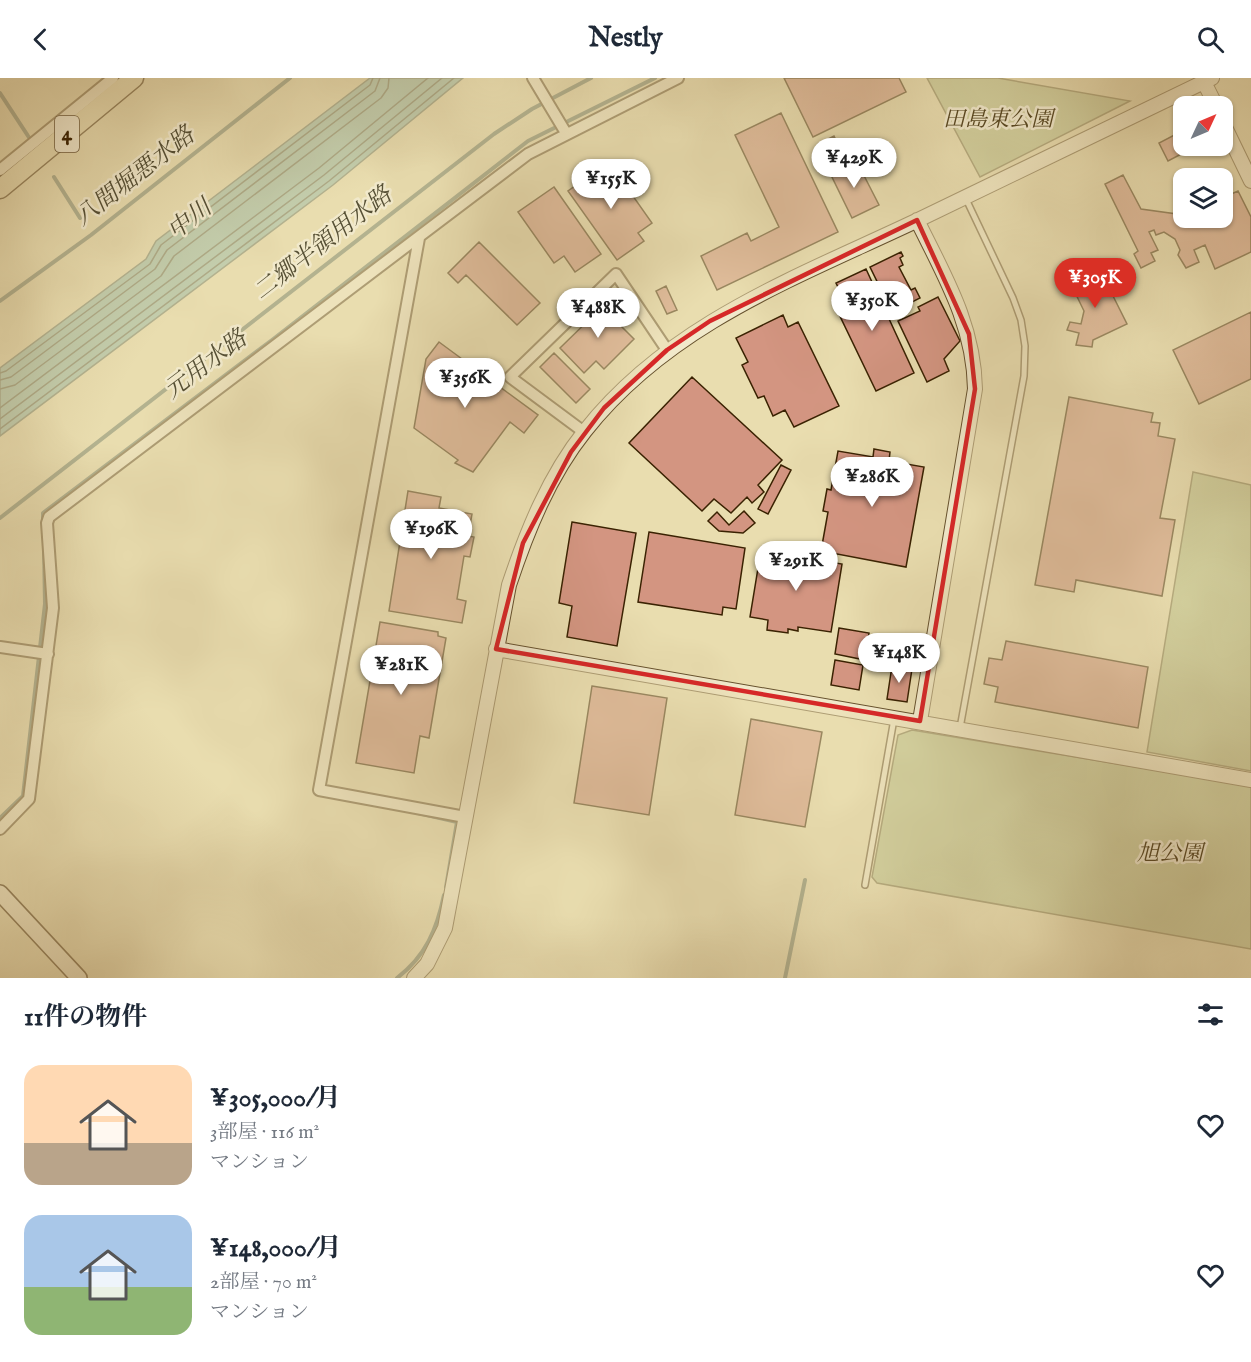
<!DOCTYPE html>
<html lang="ja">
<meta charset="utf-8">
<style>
:root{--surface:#fff;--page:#f6f6f7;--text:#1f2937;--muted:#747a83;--accent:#d93025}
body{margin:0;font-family:"IM FELL English","Noto Serif JP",serif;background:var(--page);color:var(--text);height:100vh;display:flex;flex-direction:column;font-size:22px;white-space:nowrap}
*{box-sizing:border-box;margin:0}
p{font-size:20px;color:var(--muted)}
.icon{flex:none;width:33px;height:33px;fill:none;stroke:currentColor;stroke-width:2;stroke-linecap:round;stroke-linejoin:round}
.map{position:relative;height:900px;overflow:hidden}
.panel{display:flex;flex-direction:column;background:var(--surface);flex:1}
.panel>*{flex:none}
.needle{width:39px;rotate:46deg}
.tools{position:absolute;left:1173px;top:18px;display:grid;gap:12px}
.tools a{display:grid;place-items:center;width:60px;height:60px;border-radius:12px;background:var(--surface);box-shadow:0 2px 4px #0004;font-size:30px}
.price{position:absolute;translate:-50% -51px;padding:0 14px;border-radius:21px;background:#fff;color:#222;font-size:20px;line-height:39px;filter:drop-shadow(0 2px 3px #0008)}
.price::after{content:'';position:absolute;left:50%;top:36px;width:18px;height:14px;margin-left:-9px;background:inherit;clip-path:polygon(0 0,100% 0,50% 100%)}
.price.selected{background:var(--accent);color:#fff}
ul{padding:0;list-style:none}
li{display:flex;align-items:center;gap:18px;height:150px;padding:0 24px}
li span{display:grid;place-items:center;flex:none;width:168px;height:120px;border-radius:18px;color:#555}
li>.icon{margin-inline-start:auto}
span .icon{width:72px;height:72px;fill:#fffc;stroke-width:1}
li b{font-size:26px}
h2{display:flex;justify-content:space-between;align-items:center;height:72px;padding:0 24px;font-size:26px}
header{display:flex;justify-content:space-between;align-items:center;height:78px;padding:0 24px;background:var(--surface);font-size:27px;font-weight:800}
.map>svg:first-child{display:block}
.green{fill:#b8c08a;stroke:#797146;stroke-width:1.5}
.water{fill:#97bcac;stroke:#727e68;stroke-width:1.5}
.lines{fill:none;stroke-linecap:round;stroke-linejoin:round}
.shore{stroke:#686f57;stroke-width:1.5}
.stream{stroke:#727e68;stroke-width:4}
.building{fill:#d39581;stroke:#3a2202;stroke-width:1.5}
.service-casing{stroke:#66512d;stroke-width:8}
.minor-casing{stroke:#66512d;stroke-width:14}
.tertiary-casing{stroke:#66512d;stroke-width:16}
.secondary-casing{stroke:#3a2202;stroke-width:18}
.trunk-casing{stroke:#3a2202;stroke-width:21}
.service{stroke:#f1e9cb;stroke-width:5}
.minor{stroke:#f1e9cb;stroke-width:10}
.tertiary{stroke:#f1e9cb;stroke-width:14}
.secondary{stroke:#f1e9cb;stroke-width:15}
.trunk{stroke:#e9ddaf;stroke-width:18}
.marked{fill:none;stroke:#d62828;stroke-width:4.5;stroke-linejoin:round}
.labels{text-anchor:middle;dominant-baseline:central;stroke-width:5;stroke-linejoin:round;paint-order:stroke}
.shield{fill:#f1e9cb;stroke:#715e3e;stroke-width:1.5}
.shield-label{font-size:21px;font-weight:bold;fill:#3a2202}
.park-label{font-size:22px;font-style:italic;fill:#5a4a24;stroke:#f1e9cb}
.water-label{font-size:24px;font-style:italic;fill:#565035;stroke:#f1e9cb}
</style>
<header><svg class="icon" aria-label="back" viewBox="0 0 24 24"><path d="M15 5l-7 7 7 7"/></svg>Nestly<svg class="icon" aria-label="search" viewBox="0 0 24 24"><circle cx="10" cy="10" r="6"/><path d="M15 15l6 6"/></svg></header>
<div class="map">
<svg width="1251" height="900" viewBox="0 0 1251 900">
<rect width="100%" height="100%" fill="#e9ddaf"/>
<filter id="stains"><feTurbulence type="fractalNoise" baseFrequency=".00333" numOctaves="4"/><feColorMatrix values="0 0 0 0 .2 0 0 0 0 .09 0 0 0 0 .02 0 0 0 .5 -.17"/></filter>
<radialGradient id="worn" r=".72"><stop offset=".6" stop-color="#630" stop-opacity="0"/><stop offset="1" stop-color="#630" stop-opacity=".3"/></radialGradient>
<path class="green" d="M927,0H998L1130,23L980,99Z
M1193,394L1251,407V693L1147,674Z
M912,652L1251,708V871L877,805L872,799L898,657Z"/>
<path class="water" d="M370,0H463L333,107L0,358V290L146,181L156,163Z"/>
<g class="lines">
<path class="shore" d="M0,295L6,293L150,186L161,167L370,7L373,0
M0,302L11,299L155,191L167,172L375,13L380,0
M0,311L15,307L161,198L174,178L381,20L388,10L389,0
M0,330L319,90L428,0
M0,341L324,97L442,0
M0,351L329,103L454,0"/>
<path class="stream" d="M0,15L30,61
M54,99L80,140
M0,223L91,157L290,0
M0,440L494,56L532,31L591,0
M43,446V435L272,262L528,63L655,0
M418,735L457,744L446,809
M0,740L23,718L45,526L44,468
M397,900C426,878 437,851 444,817
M785,900L805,802"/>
</g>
<path class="building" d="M784,0H899L906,14L813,59Z
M781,35L838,154L717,212L701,178L747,155L751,163L779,149L735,57Z
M1184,52V68H1189L1191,71L1168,83L1159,65Z
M834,58L843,77L827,85L818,66Z
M856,82L879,127L852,140L830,95Z
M609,84L652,145L638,155L644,163L617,182L568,113Z
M1123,97L1141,131L1184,137V140H1222V120L1238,113L1251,139V174L1215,191L1205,167L1194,172L1199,184L1186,190L1178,177L1180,172L1175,161L1164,154L1156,157L1154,152L1149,154L1158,172L1151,175L1155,183L1141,190L1134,176L1138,173L1105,106Z
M554,109L601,176L575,194L564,178L554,185L518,134Z
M479,164L540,225L517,247L466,197L458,205L448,195Z
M901,174L903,178L900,180L903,187L899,189L911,212L915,210L920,220L906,227L908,231L894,238L870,189Z
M1099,190L1127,246L1093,262L1092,269L1076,267L1079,255L1067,252L1070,244L1081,246L1084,233L1070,204Z
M866,191L914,295L876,313L837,232L847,227L836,205Z
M666,208L677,232L667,236L656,213Z
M609,214L616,221L608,228L621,241L617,244L634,261L604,291L596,283L584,295L560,270L602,229L598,225Z
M938,219L960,263L944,281L949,293L927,304L898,243L920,233L918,229Z
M1251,234V301L1199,326L1173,272Z
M783,237L788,249L798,244L839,328L794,349L785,332L773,338L764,318L758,320L742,287L748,284L736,260Z
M439,264L538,337L524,355L510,344L473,394L455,385L458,382L414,350L426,281Z
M554,275L590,311L576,325L540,289Z
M692,299L782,382L758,407L764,414L752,425L747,419L731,435L714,421L702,433L629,365Z
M1069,319L1153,335L1151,344L1160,345L1158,358L1175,361L1160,440L1175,442L1162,518L1076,502L1074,514L1035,507Z
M874,371L890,374L889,383L924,389L906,489L821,473L828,434L823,433L827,411L831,412L838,373L873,379Z
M781,387L791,392L768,436L758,431Z
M408,413L441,419L439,430L472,436L468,458L474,459L470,479L464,478L457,521L466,523L462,545L389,533Z
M744,433L755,445L743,455L719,453L708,443L717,434L729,447Z
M572,444L636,455L617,568L567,559L572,528L559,525Z
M649,454L745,470L736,531L723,529L722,537L638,524Z
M761,472L842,486L831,554L798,549V553L788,551V555L767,552L768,542L750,539Z
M380,544L438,554V558L446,560L429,660L420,658L414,695L356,685Z
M839,550L869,555L865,582L835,576Z
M1006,563L1148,589L1138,650L995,624L998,609L984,606L989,580L1002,582Z
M835,582L863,587L859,612L831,607Z
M892,588L912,591L907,624L887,621Z
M592,608L667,620L649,737L574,725Z
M751,641L822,654L805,749L735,737Z"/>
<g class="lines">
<g class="service-casing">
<path id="service" d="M960,650L1024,298L1025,268L1021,242L1013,220L966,121
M865,807L894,641"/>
</g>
<g class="minor-casing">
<path id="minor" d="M533,0L566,55
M0,92L113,0
M419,160L319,712L465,739
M584,354L510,299L616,196L667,272
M0,569L48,576
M0,751L29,721L53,530L47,445L49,439L528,76L678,0"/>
</g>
<g class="tertiary-casing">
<path id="tertiary" d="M1204,4L1216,28
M1222,43L1251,103
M917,142C945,199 974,247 975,311L920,643
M496,571L1251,702
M414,900L427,886L445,850L509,507C527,453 549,398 585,353C670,245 798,199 918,142C1016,95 1114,47 1212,0"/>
</g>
<g class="secondary-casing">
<path id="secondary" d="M0,815L79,900"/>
</g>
<g class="trunk-casing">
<path id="trunk" d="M0,111L134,0"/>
</g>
<use href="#service" class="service"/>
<use href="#minor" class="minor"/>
<use href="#tertiary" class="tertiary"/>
<use href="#secondary" class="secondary"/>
<use href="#trunk" class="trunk"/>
</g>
<path d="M0 0H1251V900H0ZM917,142L969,256L975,311L920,643L496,571L523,465L571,374L604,330L667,272L710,243Z" fill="#e9ddaf" fill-opacity=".55" fill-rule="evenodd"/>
<path class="marked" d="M917,142L969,256L975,311L920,643L496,571L523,465L571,374L604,330L667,272L710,243Z"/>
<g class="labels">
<rect class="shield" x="55" y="38" width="24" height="36" rx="4.5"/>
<g class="shield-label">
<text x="67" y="56">4</text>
</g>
<g class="park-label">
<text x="998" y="42">田島東公園</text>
<text x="1170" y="776">旭公園</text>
</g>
<g class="water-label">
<text transform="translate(135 99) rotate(-38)">八間堀悪水路</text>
<text transform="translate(190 142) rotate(-38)">中川</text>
<text transform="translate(323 166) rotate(-38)">二郷半領用水路</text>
<text transform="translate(206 287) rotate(-37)">元用水路</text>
</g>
</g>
<rect width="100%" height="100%" filter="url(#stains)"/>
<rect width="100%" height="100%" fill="url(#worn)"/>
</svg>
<div class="tools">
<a><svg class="needle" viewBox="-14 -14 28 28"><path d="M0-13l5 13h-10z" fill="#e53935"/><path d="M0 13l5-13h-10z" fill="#747a83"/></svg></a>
<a><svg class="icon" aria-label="layers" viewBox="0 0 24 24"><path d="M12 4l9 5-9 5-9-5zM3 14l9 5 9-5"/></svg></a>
</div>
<b class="price" style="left:854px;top:111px">¥429K</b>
<b class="price" style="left:611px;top:132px">¥155K</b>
<b class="price selected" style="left:1095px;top:231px">¥305K</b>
<b class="price" style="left:872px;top:254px">¥350K</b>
<b class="price" style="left:598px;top:261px">¥488K</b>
<b class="price" style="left:465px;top:331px">¥356K</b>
<b class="price" style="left:872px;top:430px">¥286K</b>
<b class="price" style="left:431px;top:482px">¥196K</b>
<b class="price" style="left:796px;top:514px">¥291K</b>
<b class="price" style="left:899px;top:606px">¥148K</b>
<b class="price" style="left:401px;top:618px">¥281K</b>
</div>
<section class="panel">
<h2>11件の物件<svg class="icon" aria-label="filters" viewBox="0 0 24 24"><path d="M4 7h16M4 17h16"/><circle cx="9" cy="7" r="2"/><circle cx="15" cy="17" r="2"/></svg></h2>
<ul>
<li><span style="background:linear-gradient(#ffd9b3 65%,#b9a48a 0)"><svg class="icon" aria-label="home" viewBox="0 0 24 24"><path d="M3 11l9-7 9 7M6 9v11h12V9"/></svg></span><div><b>¥305,000/月</b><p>3部屋 · 116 m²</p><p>マンション</p></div><svg class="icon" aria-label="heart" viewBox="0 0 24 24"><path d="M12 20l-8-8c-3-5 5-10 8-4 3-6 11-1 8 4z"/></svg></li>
<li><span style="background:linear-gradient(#a9c7e8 60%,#8fb573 0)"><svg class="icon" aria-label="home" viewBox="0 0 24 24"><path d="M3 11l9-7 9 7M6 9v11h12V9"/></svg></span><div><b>¥148,000/月</b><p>2部屋 · 70 m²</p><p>マンション</p></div><svg class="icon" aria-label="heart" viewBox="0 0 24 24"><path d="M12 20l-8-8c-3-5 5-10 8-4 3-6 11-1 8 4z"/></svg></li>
</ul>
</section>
